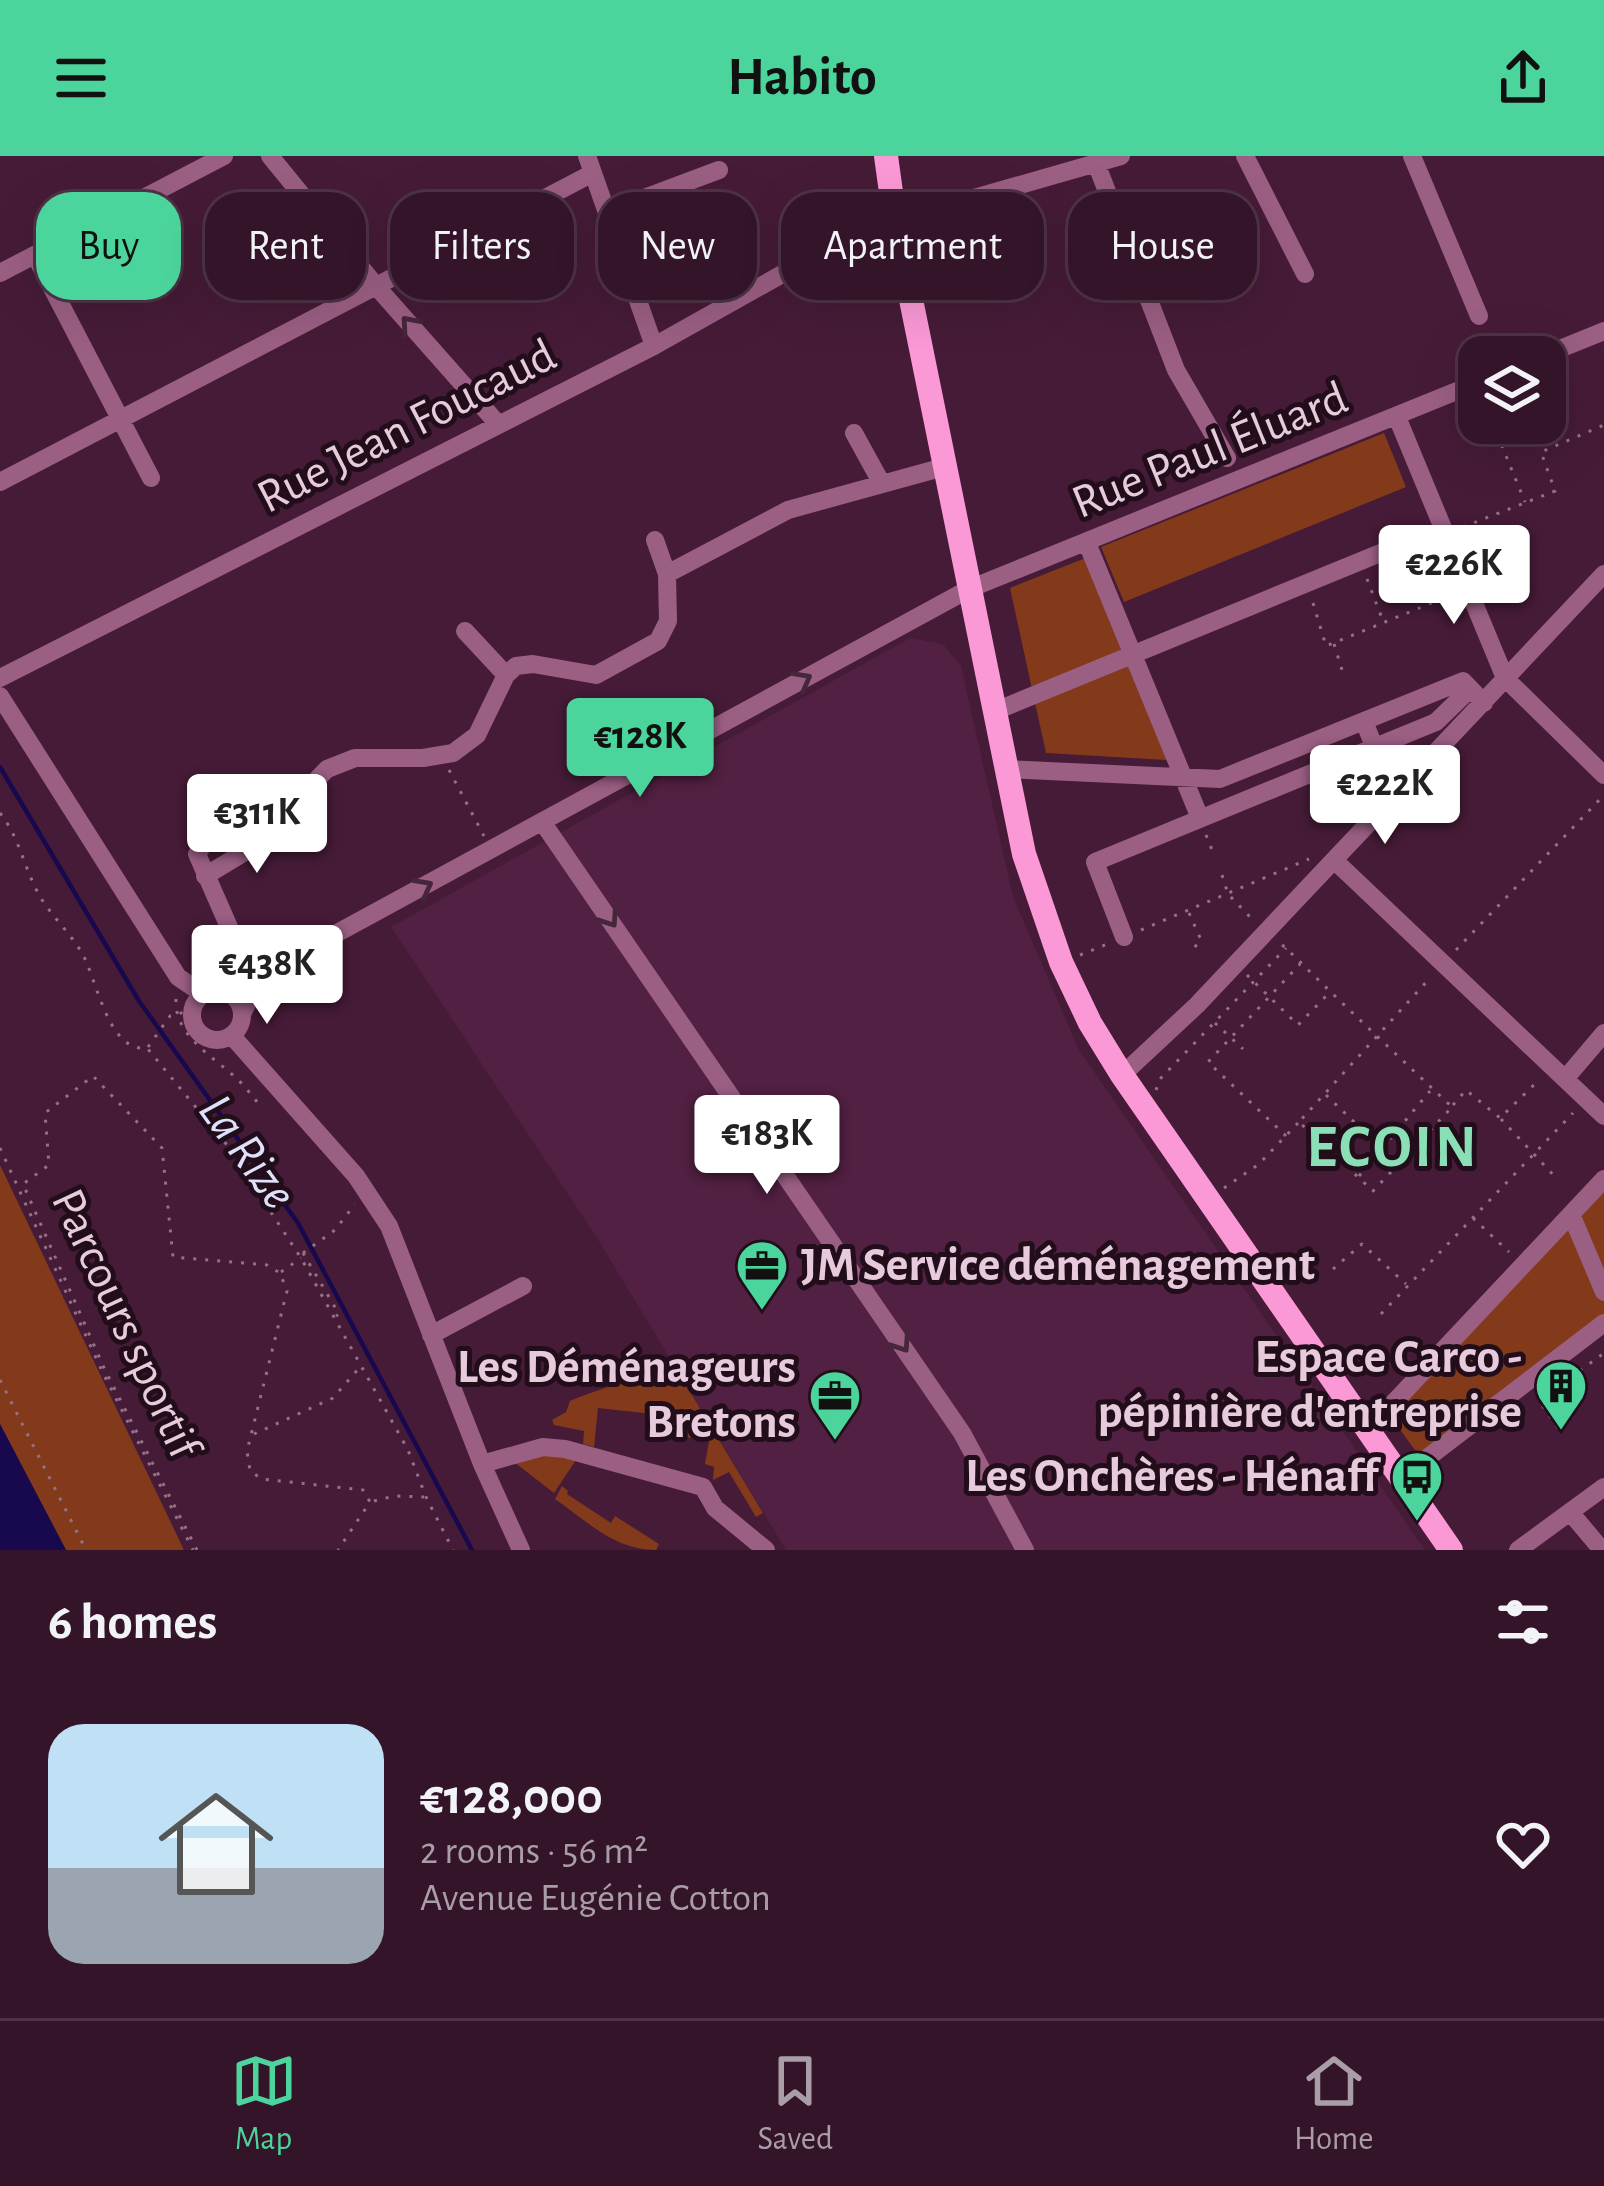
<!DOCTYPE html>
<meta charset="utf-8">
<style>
:root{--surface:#341429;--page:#3f2135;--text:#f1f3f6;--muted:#a99ea8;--line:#4e3346;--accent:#4bd49b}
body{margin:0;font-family:"Alegreya Sans",sans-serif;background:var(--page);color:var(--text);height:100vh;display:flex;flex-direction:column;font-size:45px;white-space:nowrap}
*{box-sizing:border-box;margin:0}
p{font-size:39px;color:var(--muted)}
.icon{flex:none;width:66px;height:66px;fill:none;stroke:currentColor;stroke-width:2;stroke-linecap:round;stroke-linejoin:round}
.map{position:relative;height:1394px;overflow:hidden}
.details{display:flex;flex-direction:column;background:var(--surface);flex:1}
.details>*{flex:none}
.banner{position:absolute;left:36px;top:36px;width:1533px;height:108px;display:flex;gap:24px}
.controls{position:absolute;left:1458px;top:180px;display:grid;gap:24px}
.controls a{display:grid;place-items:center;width:108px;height:108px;border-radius:24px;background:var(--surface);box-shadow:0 12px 48px #0002,0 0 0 3px var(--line);font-size:60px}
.price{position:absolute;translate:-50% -102px;padding:0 27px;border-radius:12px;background:#fff;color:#222;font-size:39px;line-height:78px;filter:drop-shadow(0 3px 6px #0008)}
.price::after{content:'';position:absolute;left:50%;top:72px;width:36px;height:27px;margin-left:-18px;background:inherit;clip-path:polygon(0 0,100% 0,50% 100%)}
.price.on{background:var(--accent);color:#111}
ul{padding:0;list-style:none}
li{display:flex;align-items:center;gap:36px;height:300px;padding:0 48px}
li span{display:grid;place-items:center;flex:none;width:336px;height:240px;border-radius:36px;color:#555}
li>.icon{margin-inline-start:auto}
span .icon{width:144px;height:144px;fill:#fffc;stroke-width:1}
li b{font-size:51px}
h2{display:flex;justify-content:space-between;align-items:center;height:144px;padding:0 48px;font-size:51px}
.chip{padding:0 42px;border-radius:36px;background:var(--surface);box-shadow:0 12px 48px #0002,0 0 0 3px var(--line);font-size:42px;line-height:108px}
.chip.on{background:var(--accent);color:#111}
header{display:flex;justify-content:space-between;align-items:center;height:156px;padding:0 48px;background:var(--accent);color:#111;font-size:54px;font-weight:600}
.menu{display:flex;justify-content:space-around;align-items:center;height:168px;border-top:3px solid var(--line);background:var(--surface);font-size:33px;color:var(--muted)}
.menu a{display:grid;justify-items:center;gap:6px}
.menu .on{color:var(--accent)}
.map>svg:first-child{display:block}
.built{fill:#522042}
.green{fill:#823a1b}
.water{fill:#18084d}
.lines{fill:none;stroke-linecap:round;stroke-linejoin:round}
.stream{stroke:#18084d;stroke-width:4.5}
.path{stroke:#957187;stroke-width:3;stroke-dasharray:3 9;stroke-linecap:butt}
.minor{stroke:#9b5f84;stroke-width:18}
.major{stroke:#fb99d7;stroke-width:24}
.oneway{stroke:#46263a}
.labels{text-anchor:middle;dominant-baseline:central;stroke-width:10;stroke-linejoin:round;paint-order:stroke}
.street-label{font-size:48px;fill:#e7cadb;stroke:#210e1a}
.poi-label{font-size:48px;font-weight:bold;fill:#e7cadb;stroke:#210e1a;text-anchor:end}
.water-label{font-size:51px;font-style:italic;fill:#dfe1fa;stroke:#210e1a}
.district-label{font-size:60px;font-weight:bold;letter-spacing:3px;fill:#8bdfb6;stroke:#210e1a}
</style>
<header><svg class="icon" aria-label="menu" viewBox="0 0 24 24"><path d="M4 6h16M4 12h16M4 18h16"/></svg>Habito<svg class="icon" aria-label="share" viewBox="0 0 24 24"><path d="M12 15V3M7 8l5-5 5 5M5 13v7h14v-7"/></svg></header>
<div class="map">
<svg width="1604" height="1394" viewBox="0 0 1604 1394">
<rect width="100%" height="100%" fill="#461b37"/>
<path class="built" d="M910,482L943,488L961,510L1013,741L1079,894L1425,1394H786L597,1082L391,771Z"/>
<path class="green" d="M1384,277L1406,331L1124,446L1101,391Z
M1088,401L1167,604L1046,597L1010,432Z
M0,1009L184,1394H66L0,1268Z
M1604,1031V1163L1420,1301L1388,1257Z
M669,1201L763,1357L756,1361L729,1316L713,1324L714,1311L705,1308L709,1285L685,1281L686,1275L670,1272L671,1260L598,1252L594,1291L583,1288L584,1275L554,1269L552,1264L566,1256L570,1245C604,1230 639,1225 669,1201Z
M543,1298L576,1304L554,1337L514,1306Z
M562,1330L568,1335L567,1338L611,1367L615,1360L659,1388L656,1394C615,1394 588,1366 555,1343Z"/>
<path class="water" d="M0,1268L66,1394H0Z"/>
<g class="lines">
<path class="stream" d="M0,611L139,845L298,1067L472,1394"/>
<path class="path" d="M1497,278L1525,346
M1463,371L1555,335L1541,296L1604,269
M1367,423L1383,465
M1313,447L1326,490L1449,440
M1334,488L1342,514
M449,614L484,680
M0,657C19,681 23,708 37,735C48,757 69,775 82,797C97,823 108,897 147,892L227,989L301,1102L408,1294L426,1341L453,1394
M1206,679L1212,694
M1222,719L1228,738L1252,763
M1189,757L1201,784L1194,792
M1141,774L1309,703
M1282,789L1286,792C1340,846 1396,898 1452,951L1373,1035L1299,966L1429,823
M1456,794L1604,639
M1080,799L1110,787
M1247,819L1298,869L1329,837
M221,834L239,826
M176,843C174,879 211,899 235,921C245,930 253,941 262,952
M1215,867L1243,893
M148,891L170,860L192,854
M1156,934L1160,923L1286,792
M1326,939L1397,1007
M1453,949L1466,934L1500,962L1538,925
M1501,963L1558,1024
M1286,980L1208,906L1300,808
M0,992L102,1215L193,1394
M1359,1020L1430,935
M1224,1032L1259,1008L1298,967
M1473,1062L1509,1096
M303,1097L335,1074L355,1048
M303,1097L339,1158L336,1160
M1333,1113L1362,1088L1406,1128
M281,1116L301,1102
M1381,1158L1573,957
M0,1224L86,1394
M1558,1272L1539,1245L1604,1197
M254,1278L333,1242L360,1211
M374,1345L394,1340L424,1341
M197,1394L105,1214L23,1028L49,1009L45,957L93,920L162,992L173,1101L267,1109L280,1117L287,1135L247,1295L250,1315L262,1323L363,1334L370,1346L338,1394"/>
<path class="minor" d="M270,0L376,130L498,268
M587,0L654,190
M1245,0L1305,118
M1412,0L1479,160
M1096,7L1176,214L1227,302
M607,56L719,14
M35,99L151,322
M0,117L224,0
M1540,201L1604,175
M1397,261L1505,522L1604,619
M854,277L882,328
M0,326L593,17
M655,384L667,418
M1087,387L1200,662
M465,475L506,519
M0,522L654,190L859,75L1121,0
M0,540L178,821L203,838
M993,556L1417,382
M1364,565L1375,593L1408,627
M1005,613L1220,623L1463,525L1484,547
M543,667L962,1277L1025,1394
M1335,705L1604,960
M205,720L248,694L327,613L355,602H423L453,597L477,579L506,519L516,510L533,508L596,519L658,485L668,465L667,418L788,354L944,311
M229,771L197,698C212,671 241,669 269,671
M1124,781L1095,706L1436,566L1470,533
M192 859a25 25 0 1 1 50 0a25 25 0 1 1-50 0Z
M242,858L259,824L284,806L969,433L1479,226
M232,880L356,1020L389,1070L482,1308L521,1394
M1122,919L1197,849L1604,418
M1565,923L1604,877
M1571,1058L1604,1136
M431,1179L523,1130
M1368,1274L1604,1023
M482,1308L543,1291L565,1293L703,1331L715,1352L766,1394
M1401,1322L1604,1167
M1570,1356L1602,1394
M1518,1394L1604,1331"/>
<path class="major" d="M886,0L895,65L1024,698L1061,806L1090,867L1122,919L1451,1394"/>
</g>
<defs><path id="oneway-chevron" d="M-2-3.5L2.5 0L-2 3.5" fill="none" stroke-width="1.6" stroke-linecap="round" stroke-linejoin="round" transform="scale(3)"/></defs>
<g class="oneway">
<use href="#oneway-chevron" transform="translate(409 168) rotate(-131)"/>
<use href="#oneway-chevron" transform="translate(803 524) rotate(-29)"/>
<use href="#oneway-chevron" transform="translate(424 731) rotate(-28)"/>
<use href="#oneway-chevron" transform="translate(610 763) rotate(56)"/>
<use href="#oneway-chevron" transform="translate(902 1188) rotate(56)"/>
</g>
<defs>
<g id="office-pin" transform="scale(2.7)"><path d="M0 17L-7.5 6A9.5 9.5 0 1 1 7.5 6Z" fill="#4bd49b" stroke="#210e1a"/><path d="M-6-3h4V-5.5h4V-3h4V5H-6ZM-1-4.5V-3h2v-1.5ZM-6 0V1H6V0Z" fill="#111"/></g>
<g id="building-pin" transform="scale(2.7)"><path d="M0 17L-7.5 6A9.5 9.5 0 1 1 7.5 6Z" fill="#4bd49b" stroke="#210e1a"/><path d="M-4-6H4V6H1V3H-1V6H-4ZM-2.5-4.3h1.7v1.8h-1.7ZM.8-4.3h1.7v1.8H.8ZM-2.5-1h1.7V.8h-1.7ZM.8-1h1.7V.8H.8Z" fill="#111"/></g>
<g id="bus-pin" transform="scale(2.7)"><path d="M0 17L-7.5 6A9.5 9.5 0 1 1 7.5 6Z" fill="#4bd49b" stroke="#210e1a"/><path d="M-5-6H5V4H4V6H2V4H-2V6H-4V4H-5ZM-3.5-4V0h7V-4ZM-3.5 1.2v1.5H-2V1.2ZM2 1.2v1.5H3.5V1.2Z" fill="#111"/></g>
</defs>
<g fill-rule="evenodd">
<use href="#office-pin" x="762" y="1110"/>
<use href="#building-pin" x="1561" y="1230"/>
<use href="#office-pin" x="835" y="1240"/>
<use href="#bus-pin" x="1417" y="1321"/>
</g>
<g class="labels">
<g class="street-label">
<text transform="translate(407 271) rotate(-27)">Rue Jean Foucaud</text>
<text transform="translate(1210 295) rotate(-22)">Rue Paul Éluard</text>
<text transform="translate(125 1168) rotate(65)">Parcours sportif</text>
</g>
<g class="poi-label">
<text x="801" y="1110" text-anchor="start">JM Service déménagement</text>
<text x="1522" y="1202">Espace Carco -<tspan x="1522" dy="55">pépinière d'entreprise</tspan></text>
<text x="796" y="1212">Les Déménageurs<tspan x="796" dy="55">Bretons</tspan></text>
<text x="1378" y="1321">Les Onchères - Hénaff</text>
</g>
<g class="water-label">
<text transform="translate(247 996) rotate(54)">La Rize</text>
</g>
<g class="district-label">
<text x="1393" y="992">ECOIN</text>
</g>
</g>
</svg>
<div class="controls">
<a><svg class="icon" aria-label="layers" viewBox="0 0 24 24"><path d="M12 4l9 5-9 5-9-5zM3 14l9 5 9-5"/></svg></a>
</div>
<b class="price" style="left:1454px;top:471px">€226K</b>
<b class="price on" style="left:640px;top:644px">€128K</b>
<b class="price" style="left:1385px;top:691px">€222K</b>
<b class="price" style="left:257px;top:720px">€311K</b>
<b class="price" style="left:267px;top:871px">€438K</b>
<b class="price" style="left:767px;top:1041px">€183K</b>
<div class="banner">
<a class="chip on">Buy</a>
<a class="chip">Rent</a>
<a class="chip">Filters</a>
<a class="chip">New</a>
<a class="chip">Apartment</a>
<a class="chip">House</a>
</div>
</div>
<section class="details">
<h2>6 homes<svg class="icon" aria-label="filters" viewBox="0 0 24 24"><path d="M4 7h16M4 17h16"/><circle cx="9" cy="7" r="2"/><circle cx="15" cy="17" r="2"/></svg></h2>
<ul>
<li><span style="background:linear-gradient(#bfe0f5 60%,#9aa5b1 0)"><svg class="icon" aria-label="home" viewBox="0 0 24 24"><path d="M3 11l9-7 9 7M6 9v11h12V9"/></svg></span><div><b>€128,000</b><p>2 rooms · 56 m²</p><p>Avenue Eugénie Cotton</p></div><svg class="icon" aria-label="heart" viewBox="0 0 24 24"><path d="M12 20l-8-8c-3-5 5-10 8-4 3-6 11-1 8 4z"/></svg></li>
</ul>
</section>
<nav class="menu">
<a class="on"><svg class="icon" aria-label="map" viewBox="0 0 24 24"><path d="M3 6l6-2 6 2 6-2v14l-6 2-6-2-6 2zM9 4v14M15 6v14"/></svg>Map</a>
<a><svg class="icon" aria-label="saved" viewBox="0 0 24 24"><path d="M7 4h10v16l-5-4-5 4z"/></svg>Saved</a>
<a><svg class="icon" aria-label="home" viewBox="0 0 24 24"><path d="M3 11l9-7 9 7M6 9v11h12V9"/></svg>Home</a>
</nav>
